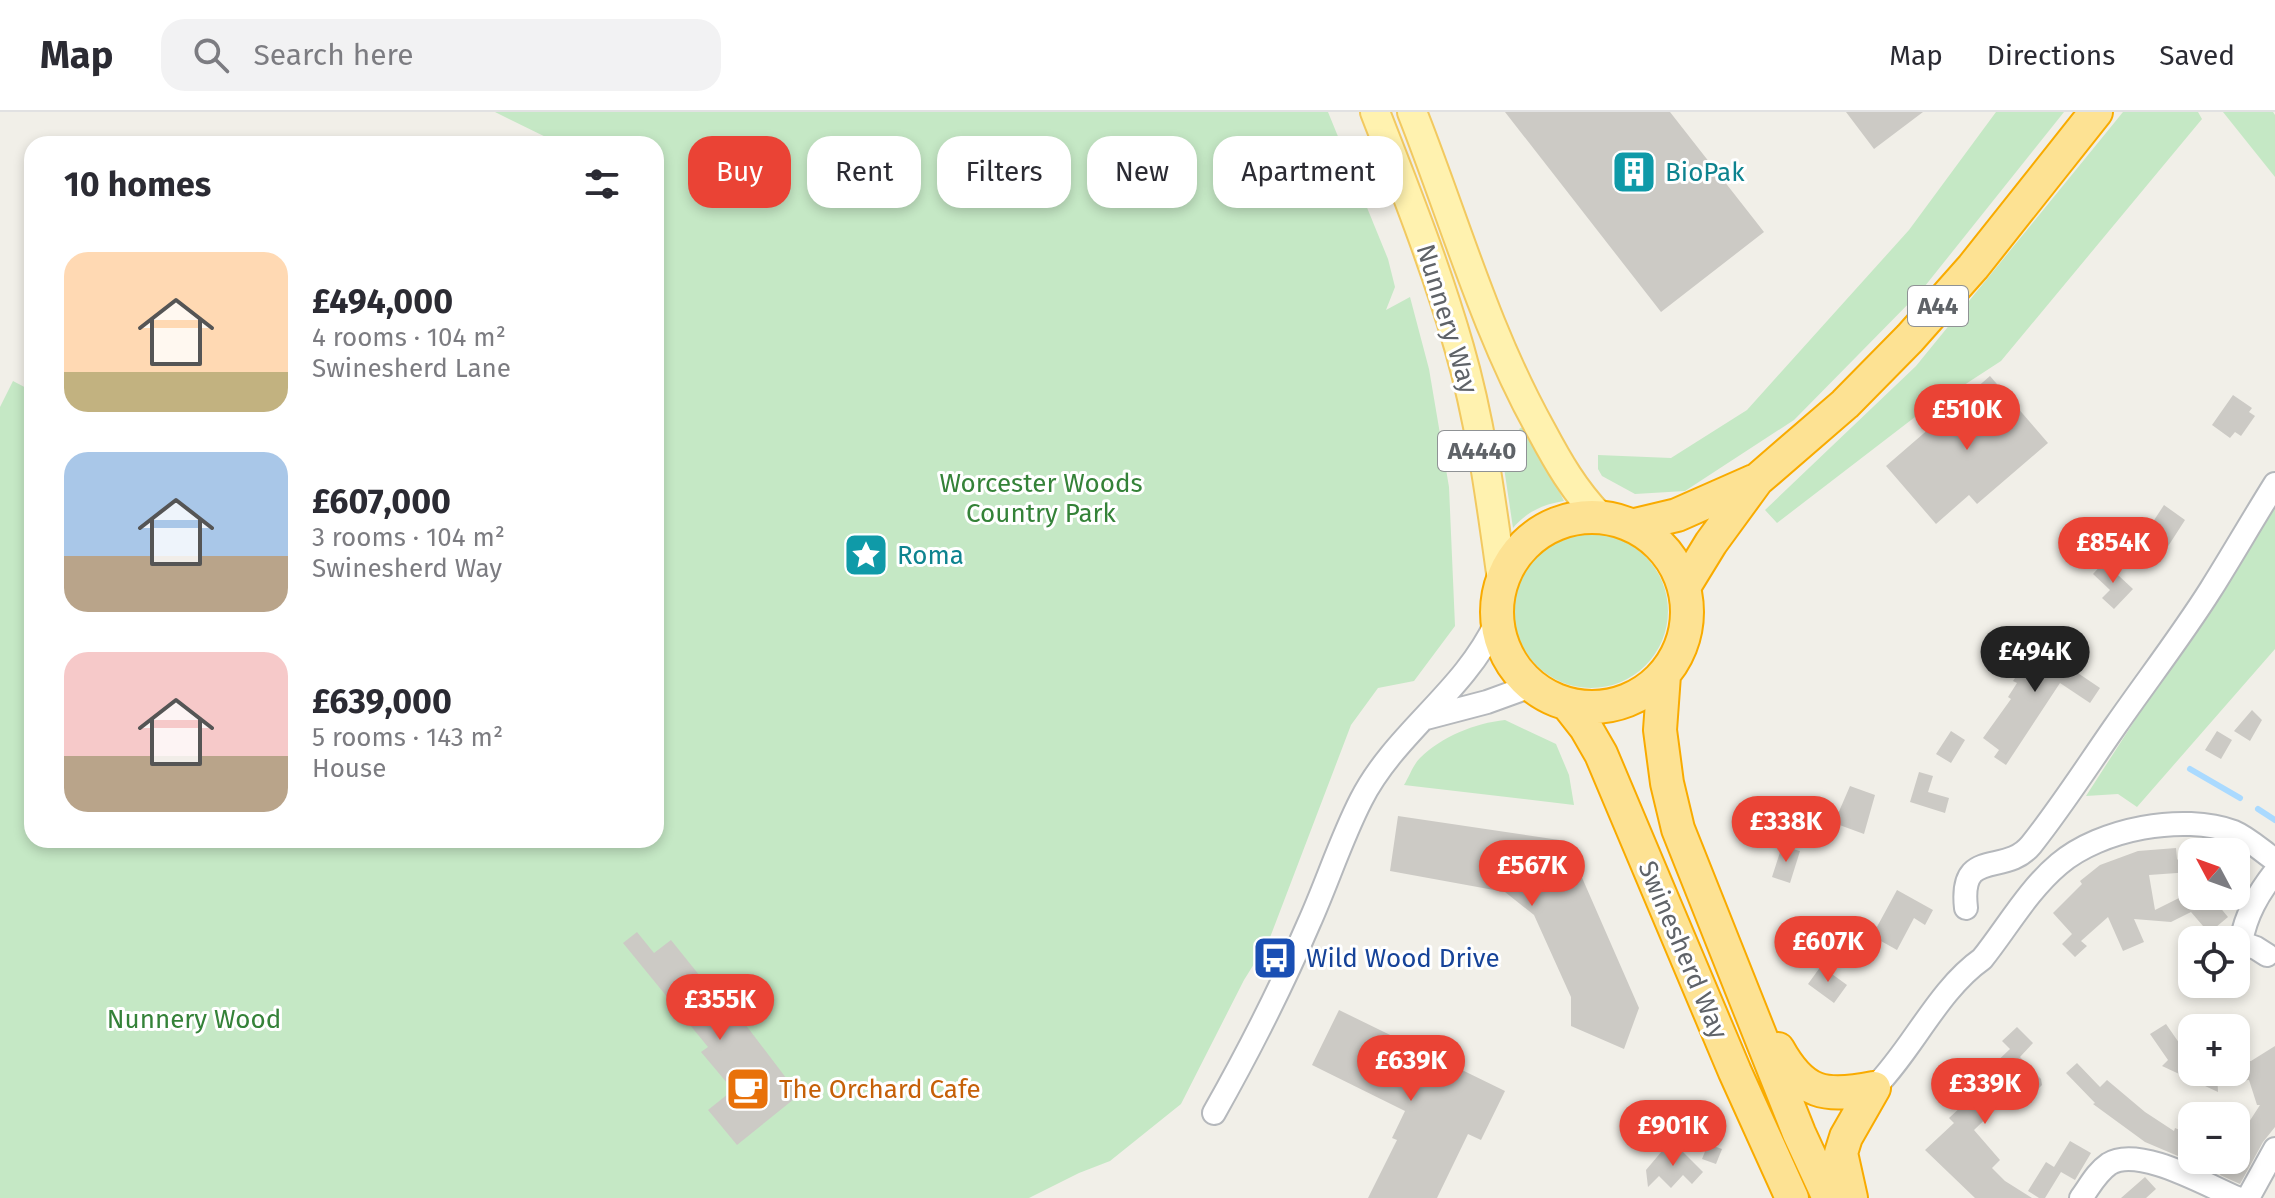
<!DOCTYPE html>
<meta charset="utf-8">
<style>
:root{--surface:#fff;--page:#f2f2f3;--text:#2b2b33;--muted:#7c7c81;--line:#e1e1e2;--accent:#ea4335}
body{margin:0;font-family:"Fira Sans",sans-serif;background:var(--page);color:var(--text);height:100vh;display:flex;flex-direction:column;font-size:30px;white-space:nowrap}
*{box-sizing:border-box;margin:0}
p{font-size:26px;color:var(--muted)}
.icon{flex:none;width:44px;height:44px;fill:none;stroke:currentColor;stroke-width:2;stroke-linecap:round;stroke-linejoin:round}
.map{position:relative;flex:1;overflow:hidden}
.details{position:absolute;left:24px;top:24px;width:640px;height:712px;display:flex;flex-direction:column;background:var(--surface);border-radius:24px;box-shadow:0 4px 12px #0003}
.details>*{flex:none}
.hud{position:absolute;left:688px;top:24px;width:760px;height:72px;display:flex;gap:16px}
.needle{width:52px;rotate:311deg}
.buttons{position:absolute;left:2178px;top:726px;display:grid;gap:16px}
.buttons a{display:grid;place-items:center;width:72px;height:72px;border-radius:16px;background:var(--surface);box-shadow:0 4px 12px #0003;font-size:40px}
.price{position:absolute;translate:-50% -68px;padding:0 18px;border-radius:28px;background:var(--accent);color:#fff;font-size:26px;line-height:52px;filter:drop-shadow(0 2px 4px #0008)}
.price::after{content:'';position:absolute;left:50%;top:48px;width:24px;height:18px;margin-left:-12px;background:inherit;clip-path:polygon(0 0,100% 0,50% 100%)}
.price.on{background:#222;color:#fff}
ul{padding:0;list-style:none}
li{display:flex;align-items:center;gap:24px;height:200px;padding:0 40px}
li span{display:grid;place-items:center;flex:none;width:224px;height:160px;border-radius:24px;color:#555}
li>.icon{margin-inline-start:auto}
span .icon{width:96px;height:96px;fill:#fffc;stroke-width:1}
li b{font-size:34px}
h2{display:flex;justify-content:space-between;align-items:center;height:96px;padding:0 40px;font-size:34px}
.tag{padding:0 28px;border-radius:24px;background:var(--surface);box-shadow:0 4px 12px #0003;font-size:28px;line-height:72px}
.tag.on{background:var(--accent);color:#fff}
header{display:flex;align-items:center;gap:48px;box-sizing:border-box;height:112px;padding:0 40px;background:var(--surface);border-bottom:2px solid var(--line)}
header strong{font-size:38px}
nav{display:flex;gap:44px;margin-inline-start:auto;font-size:28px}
.search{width:560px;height:72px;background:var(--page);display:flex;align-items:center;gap:20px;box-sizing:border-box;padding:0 28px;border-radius:24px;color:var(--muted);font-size:30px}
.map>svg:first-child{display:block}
.green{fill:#c5e8c5}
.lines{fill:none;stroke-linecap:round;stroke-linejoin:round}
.stream{stroke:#aadaff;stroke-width:6}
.building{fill:#cccac5}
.minor-casing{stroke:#b5b8bc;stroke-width:26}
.major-casing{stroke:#f2c960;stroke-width:32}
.highway-casing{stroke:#f9ab00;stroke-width:36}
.minor{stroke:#fff;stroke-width:22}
.major{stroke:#fff2af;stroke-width:28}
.highway{stroke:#fde293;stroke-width:32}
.labels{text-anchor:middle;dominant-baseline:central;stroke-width:6;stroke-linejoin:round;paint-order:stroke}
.shield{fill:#fff;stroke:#8f9295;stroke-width:2}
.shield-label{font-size:24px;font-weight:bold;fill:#5f6368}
.culture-label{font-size:26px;fill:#0d838f;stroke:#fff;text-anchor:start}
.street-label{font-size:26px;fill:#5f6368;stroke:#fff}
.park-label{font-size:26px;fill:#348238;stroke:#fff}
.transit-label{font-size:26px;fill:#164399;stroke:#fff;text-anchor:start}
.food-label{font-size:26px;fill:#c56008;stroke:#fff;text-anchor:start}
</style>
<header>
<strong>Map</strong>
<div class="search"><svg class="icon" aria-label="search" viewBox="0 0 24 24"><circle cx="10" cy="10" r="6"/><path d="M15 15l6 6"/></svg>Search here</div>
<nav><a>Map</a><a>Directions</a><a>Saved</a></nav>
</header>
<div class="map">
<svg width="2275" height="1086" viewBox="0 0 2275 1086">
<rect width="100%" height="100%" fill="#f1efe8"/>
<path class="green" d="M495,0H1328L1388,147L1395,175L1386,198L1410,185L1429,257L1449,375L1455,514L1414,569L1378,576L1351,613L1269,828L1244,868L1181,992L1110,1049L1079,1061L1029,1086H0V295L13,269L32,279V728H656V32H560Z
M1996,0H2064L1921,179L1794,308L1685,379L1635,382L1602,364L1598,357V343L1671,346L1747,298L1909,118Z
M2123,0H2198L2202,7L2001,249L1915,305L1777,411L1765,398L1916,254Z
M2223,0H2273L2275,3V65Z
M1526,313L1564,389C1544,392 1526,400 1513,416L1502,342L1525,330L1519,317Z
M2275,391V537L2137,695L2118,682L2086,684Z
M1514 499a77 77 0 1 1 154 0a77 77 0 1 1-154 0Z
M1505,608L1556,632L1569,663L1574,693L1404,673C1409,665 1413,653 1420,646C1441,625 1475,611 1505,608Z"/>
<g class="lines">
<path class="stream" d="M2190,657L2240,686
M2258,697L2275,708"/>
</g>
<path class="building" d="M1505,0H1670L1764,120L1661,200Z
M1846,0H1923L1874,37Z
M1990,264L2048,331L1977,392L1969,383L1936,412L1886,354Z
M2233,283L2252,296L2249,300L2255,304L2241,324L2235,320L2230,326L2212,313Z
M2164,393L2185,408L2165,439L2143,425Z
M2104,450L2133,477L2114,497L2102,486L2110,478L2093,462Z
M2037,518L2073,542L2066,553L2100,576L2090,591L2060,571L2006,653L1994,645L1999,638L1983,626L2011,587L2008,585L2017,571L2013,569L2033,539L2026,534Z
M2252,598L2262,608L2250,629L2234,619Z
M1951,619L1965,628L1951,651L1936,642Z
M2217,619L2232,628L2221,647L2205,638Z
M1919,660L1933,664L1928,680L1949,686L1945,701L1910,690Z
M1850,674L1875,683L1864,722L1834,711Z
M1398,704L1566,729L1639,896L1624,937L1571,914V885L1534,803L1505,780L1390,759Z
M1782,734L1800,739L1790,771L1772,765Z
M2176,736L2177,747L2191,760L2149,763L2155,798L2179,786L2178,784H2219L2213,787L2228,805L2209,821L2191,800L2171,810L2134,807L2144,830L2123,839L2108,805L2081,829L2087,834L2075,845L2062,832L2072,822L2053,801L2082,772L2080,769L2100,753L2138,739Z
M1897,778L1933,798L1925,813L1914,806L1897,838L1872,824Z
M637,820L654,841L671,828L712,879L717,875L799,983L737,1033L708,998L733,978L701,940L708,935L623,831Z
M1821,854L1847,873L1834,891L1808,872Z
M1339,898L1505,979L1481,1028L1468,1022L1437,1086H1368L1397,1028L1392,1026L1405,999L1312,953Z
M2166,912L2184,938L2192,942V960H2217L2218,980L2162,954L2168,948L2150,922Z
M2017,915L2033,931L2020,945L2041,967L2042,973L2037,978L2030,977L2024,970L1974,1018L2000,1048L1992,1056L2005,1069L2032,1086H1975L1925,1038L1954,1011L1949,1006L1996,962L1990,956L2010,937L2002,929Z
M2275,934V1015L2263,1030L2240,1072L2220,1063L2227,1048L2236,1052V1030L2260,993H2257L2249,968L2236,969V950L2251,949Z
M2077,951L2100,975L2107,968L2145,1000L2174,1019L2175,1016L2192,1023V1050L2145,1030L2093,992L2095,991L2066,961Z
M2070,1029L2091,1041L2075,1068L2061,1060L2045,1086H2039L2028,1079L2046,1050L2054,1055Z
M1708,1032L1722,1037L1716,1052L1702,1047Z
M1679,1036L1703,1060L1692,1072L1683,1063L1671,1076L1659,1064L1648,1075L1646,1058L1662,1039L1676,1040Z
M2145,1065L2156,1077L2146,1086H2121Z"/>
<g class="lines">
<g class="minor-casing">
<path id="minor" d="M1426,606L1487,590L1531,574
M1966,796C1959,734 2005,765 2031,733C2062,694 2088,653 2116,613C2148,567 2182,523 2211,477C2233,442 2253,407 2275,372
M2236,829L2256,836L2267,843
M2241,830C2246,802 2258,782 2275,760
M1874,976C1912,938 1938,878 1982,847C2007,816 2027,779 2059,752C2100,717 2183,701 2234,720C2248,726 2262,739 2275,748
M1214,1001C1249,939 1281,876 1309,811C1327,771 1341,727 1361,688C1395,621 1464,580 1496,511
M2081,1086C2090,1074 2096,1061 2109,1052C2138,1033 2208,1074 2237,1086
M2248,1086L2275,1037"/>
</g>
<g class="major-casing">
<path id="major" d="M1375,0C1405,77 1436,155 1459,235C1481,311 1491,389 1502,468
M1412,0C1454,106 1485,218 1541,318C1558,350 1574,378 1599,404"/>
</g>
<g class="highway-casing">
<path id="highway" d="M1497 500a95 95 0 1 1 190 0a95 95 0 1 1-190 0Z
M1635,413L1677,403L1754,369
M1684,475L1711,431L1757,368L1845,292L1910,226L1973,155L2096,0
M1664,563L1660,618L1667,671L1678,717L1799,1021L1829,1086
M1568,593L1586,616L1601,642L1735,960L1792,1086
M1778,937C1803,982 1824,986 1874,976
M1851,1086L1841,1041L1846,1025L1874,976"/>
</g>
<use href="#minor" class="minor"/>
<use href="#major" class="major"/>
<use href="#highway" class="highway"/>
</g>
<defs>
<g id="building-square" transform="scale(2.3)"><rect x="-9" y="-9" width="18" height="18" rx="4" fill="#0f9aa8" stroke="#fff"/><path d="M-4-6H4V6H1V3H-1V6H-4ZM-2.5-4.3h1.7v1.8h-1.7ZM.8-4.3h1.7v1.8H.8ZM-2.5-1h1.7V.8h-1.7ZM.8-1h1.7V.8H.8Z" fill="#fff"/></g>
<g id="sight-square" transform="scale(2.3)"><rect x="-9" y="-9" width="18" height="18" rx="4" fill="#0f9aa8" stroke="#fff"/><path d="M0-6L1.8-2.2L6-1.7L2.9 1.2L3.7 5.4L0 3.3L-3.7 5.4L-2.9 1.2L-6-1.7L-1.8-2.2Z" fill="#fff"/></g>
<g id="bus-square" transform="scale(2.3)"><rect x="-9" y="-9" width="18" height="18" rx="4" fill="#1a4fb4" stroke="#fff"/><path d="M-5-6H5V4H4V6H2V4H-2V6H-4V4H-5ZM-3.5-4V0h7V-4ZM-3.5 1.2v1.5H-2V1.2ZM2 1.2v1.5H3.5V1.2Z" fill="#fff"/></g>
<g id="cafe-square" transform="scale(2.3)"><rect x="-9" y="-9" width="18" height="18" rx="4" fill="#e8710a" stroke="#fff"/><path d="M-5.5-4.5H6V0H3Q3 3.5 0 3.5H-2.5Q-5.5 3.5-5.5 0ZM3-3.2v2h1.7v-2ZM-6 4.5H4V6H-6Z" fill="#fff"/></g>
</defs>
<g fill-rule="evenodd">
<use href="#building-square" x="1634" y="60"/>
<use href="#sight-square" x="866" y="443"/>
<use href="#bus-square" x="1275" y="846"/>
<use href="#cafe-square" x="748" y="977"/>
</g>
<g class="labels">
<g class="shield">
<rect x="1908" y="174" width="60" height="40" rx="6"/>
<rect x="1438" y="319" width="88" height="40" rx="6"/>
</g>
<g class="shield-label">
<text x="1938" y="194">A44</text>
<text x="1482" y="339">A4440</text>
</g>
<g class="culture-label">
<text x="1665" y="60">BioPak</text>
<text x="897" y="443">Roma</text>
</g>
<g class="street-label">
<text transform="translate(1447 207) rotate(73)">Nunnery Way</text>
<text transform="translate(1683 838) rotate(67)">Swinesherd Way</text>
</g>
<g class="park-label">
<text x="1041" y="371">Worcester Woods<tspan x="1041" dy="30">Country Park</tspan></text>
<text x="194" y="907">Nunnery Wood</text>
</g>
<g class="transit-label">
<text x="1306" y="846">Wild Wood Drive</text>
</g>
<g class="food-label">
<text x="779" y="977">The Orchard Cafe</text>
</g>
</g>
</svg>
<div class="buttons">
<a><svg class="needle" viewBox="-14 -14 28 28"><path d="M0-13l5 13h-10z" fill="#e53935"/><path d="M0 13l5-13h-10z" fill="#7c7c81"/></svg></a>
<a><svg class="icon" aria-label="locate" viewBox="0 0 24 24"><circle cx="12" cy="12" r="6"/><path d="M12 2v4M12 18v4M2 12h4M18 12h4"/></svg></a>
<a>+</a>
<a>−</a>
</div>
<b class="price" style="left:1967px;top:340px">£510K</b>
<b class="price" style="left:2113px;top:473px">£854K</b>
<b class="price on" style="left:2035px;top:582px">£494K</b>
<b class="price" style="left:1786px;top:752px">£338K</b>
<b class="price" style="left:1532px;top:796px">£567K</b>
<b class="price" style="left:1828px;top:872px">£607K</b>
<b class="price" style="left:720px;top:930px">£355K</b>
<b class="price" style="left:1411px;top:991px">£639K</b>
<b class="price" style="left:1985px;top:1014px">£339K</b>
<b class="price" style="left:1673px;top:1056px">£901K</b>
<div class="hud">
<a class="tag on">Buy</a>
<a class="tag">Rent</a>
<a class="tag">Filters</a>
<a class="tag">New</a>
<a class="tag">Apartment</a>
</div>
<section class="details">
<h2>10 homes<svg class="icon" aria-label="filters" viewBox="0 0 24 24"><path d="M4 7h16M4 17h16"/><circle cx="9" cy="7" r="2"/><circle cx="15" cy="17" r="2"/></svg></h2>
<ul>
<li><span style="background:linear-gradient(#ffd9b3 75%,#c2b280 0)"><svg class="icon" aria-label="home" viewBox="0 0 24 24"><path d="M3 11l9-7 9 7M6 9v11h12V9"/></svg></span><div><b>£494,000</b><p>4 rooms · 104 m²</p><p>Swinesherd Lane</p></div></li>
<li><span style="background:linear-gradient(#a9c7e8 65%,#b9a48a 0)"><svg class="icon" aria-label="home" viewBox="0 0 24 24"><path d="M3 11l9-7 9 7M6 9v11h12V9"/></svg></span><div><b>£607,000</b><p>3 rooms · 104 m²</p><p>Swinesherd Way</p></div></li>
<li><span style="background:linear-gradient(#f6c9c9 65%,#b9a48a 0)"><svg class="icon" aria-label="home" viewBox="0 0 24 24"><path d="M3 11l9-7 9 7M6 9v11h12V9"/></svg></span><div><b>£639,000</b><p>5 rooms · 143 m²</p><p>House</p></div></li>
</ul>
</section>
</div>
